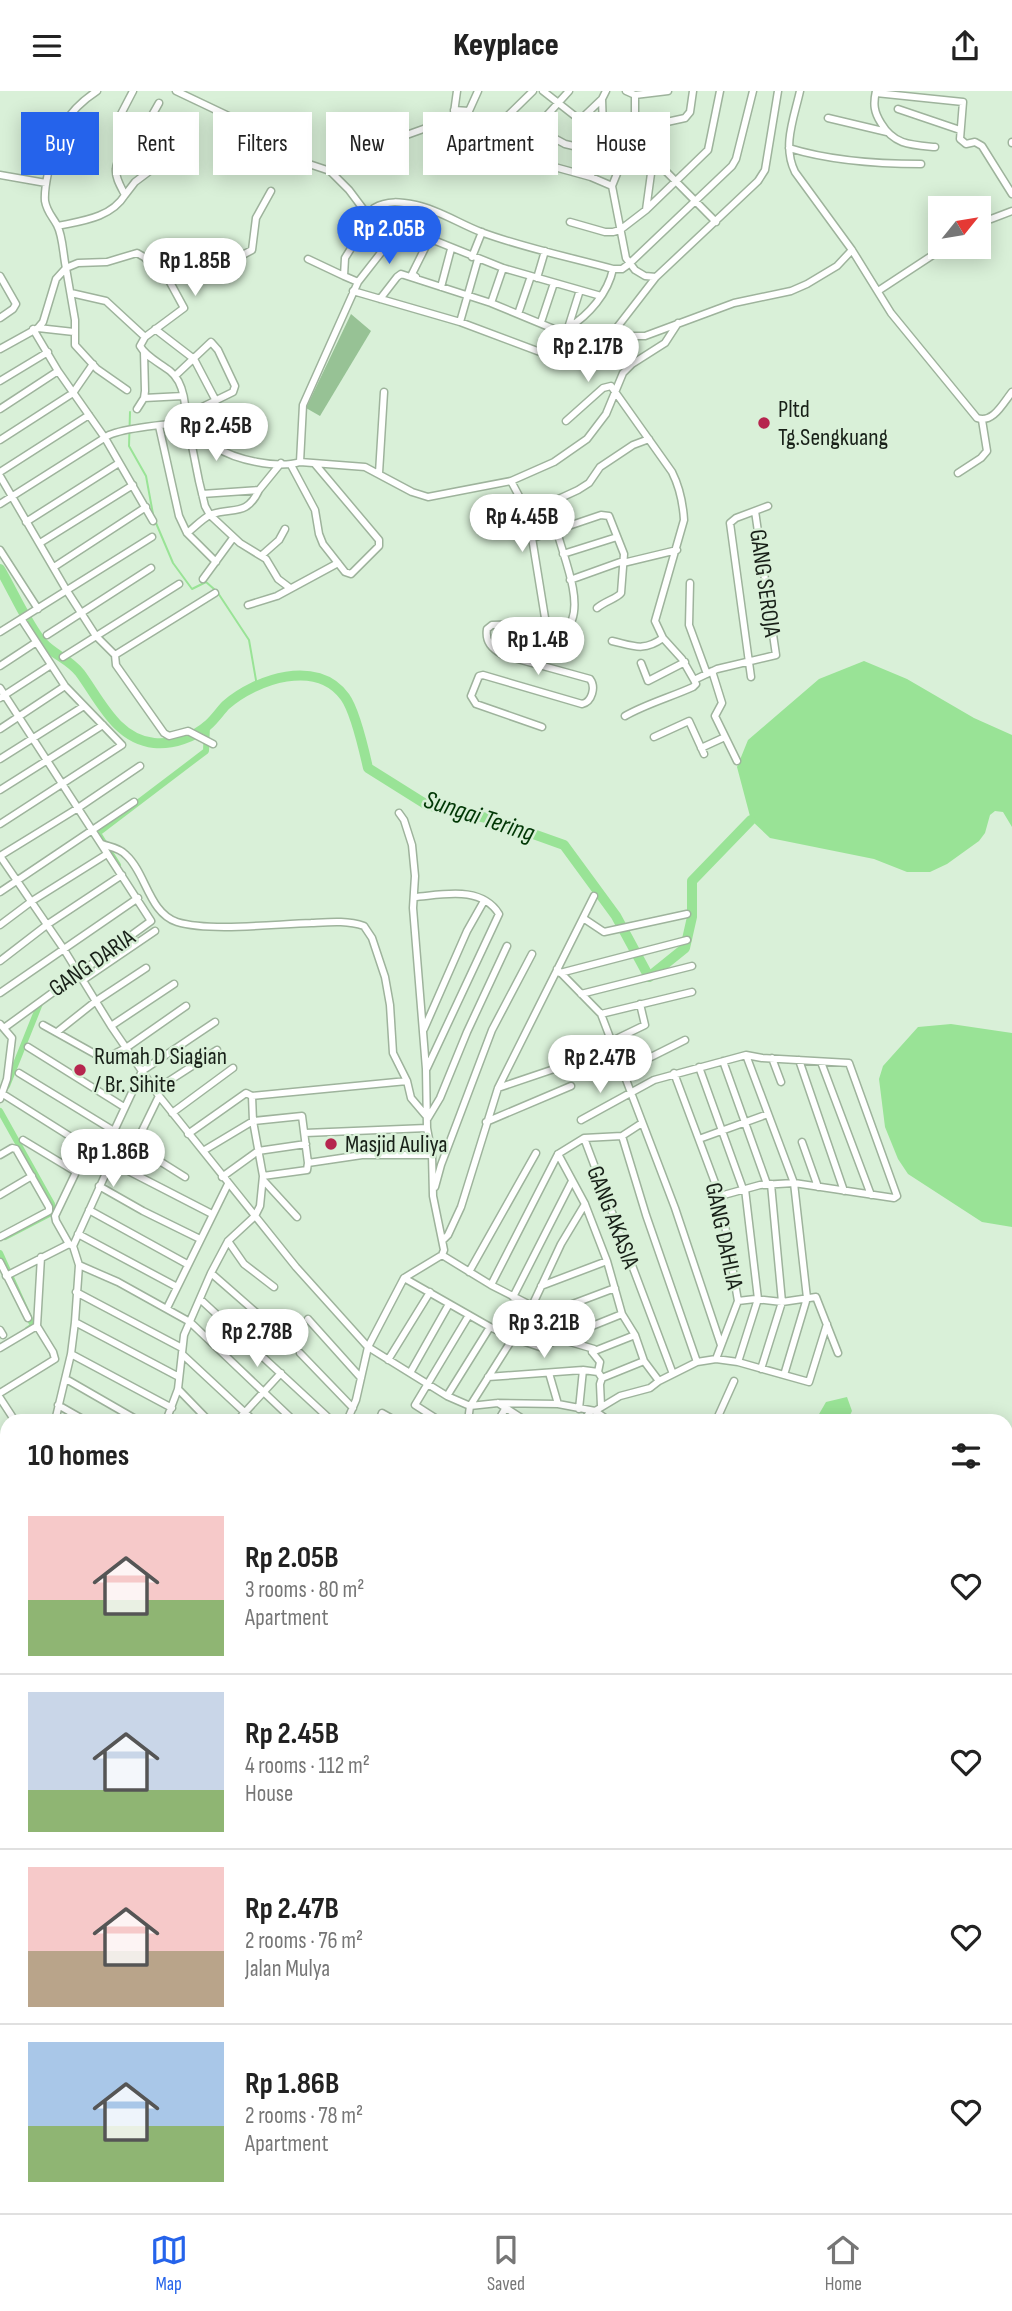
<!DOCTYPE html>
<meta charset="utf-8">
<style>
:root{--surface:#fff;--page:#f2f2f2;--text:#222;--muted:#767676;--line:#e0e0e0;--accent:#2563eb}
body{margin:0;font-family:"Sofia Sans Condensed",sans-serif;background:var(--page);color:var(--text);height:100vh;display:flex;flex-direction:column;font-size:26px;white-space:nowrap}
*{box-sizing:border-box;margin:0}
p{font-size:23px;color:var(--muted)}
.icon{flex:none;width:38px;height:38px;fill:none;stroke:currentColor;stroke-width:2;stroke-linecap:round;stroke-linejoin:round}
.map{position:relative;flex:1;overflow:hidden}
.panel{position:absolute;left:0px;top:1323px;width:1013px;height:800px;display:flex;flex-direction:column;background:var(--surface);border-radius:21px 21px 0 0;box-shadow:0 4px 18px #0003}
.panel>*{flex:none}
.top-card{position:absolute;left:21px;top:21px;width:971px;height:63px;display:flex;gap:14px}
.needle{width:46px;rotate:60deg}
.controls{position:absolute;left:928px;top:105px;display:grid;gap:14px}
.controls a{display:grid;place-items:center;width:63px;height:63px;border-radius:0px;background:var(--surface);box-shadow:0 4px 18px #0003;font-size:35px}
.price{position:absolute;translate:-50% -60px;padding:0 16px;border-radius:24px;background:#fff;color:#222;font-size:23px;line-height:46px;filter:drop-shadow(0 2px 4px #0008)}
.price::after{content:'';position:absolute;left:50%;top:42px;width:21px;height:16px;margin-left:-10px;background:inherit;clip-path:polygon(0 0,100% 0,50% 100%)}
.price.on{background:var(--accent);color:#fff}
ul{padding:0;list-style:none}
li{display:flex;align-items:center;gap:21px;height:175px;padding:0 28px}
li+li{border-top:2px solid var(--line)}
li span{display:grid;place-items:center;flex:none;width:196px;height:140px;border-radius:0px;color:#555}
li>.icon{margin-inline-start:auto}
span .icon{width:84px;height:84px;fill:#fffc;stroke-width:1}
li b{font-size:30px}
h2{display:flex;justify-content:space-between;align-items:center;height:84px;padding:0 28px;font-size:30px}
.pill{padding:0 24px;border-radius:0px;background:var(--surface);box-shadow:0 4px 18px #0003;font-size:24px;line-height:63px}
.pill.on{background:var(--accent);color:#fff}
header{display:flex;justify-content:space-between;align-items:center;height:91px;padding:0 28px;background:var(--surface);font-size:32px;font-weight:800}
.dock{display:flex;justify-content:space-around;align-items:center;height:98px;border-top:2px solid var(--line);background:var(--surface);font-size:19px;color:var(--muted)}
.dock a{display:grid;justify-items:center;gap:4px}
.dock .on{color:var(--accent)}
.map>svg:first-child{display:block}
.green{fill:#97c295}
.water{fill:#99e396}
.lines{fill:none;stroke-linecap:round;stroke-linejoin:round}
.stream{stroke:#99e396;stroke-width:2}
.canal{stroke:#99e396;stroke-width:6}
.river{stroke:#99e396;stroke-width:10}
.street-casing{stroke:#9eb39c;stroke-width:9}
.street{stroke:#fff;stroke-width:6}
.poi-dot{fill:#b6254e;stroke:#d9f0d8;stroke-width:2.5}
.labels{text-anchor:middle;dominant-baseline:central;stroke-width:5;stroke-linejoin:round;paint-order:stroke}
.poi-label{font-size:24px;fill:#182018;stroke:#d9f0d8;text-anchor:start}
.street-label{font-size:24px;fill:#182018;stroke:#d9f0d8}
.water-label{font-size:26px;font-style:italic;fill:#013705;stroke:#d9f0d8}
</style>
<header><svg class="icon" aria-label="menu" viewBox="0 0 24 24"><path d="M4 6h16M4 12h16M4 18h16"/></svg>Keyplace<svg class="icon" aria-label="share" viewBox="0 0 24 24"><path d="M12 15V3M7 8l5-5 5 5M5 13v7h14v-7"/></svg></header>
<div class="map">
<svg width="1012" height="2122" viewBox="0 0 1012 2122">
<rect width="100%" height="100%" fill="#d9f0d8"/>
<path class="green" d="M351,223L371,240L320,325L306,317Z"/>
<path class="water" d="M864,570L907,588L974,627L1012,644V736L1003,721L995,720L990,724L985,742L979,750L947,773L930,781H907L874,768L770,747L751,729L737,676L748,649L819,588Z
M951,933L1012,942V1136L982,1131L908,1083L898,1068L885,1036L879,988L883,975L918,936Z
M847,1306L852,1320L847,1330H815L826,1311Z
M899,2116H954L943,2122H888Z"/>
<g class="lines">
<path class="stream" d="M130,321L129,355L146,385L153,423
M156,432L173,472L192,498L206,491L214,498
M218,502L249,549L257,595"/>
<path class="canal" d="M118,774L98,742L206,660L207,635
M7,995L41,910
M0,1020L52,1113L53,1121L5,1146
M0,1162L33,1235L28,1238"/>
<path class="river" d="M0,478C13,500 27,533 43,552C54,564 69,568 80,582C100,609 116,648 154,652C172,654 195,646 208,634C215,628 220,620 226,614C256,588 317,567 345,606C355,620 364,659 368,677L427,714L491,728L564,754L616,825L649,886L685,857L692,826V790L751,729"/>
<g class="street-casing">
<path id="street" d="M133,0L120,25L130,46L135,50
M176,0L237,29L254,46L273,61L330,80L350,78L401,46L440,32L511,64L591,86L612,95
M543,0L580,29L604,32
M626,0L635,4L668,0
M800,0C794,27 782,55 795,81L852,159L891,222L977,327C993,333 1003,312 1012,301
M876,0C873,13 874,21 881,32C894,54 911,54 935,56
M876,2L963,11L960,48L966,53L975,51L982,55L1012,103
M635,4V38L612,95L626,167L635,179L645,185L656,186
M898,18L960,39
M454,19L469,20L478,0
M828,27L887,41
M580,29L602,8
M452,36L457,0
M537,38L565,53L595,60
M635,38L685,27L690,21L693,0
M632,46L716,131
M482,50L533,0
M1012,51V52
M789,57C831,70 877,73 921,73
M511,64L569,0
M330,80L349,99L370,127L345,167L344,185L358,191
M0,84L46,92
M591,86L595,60L603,37L602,8L606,0
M125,104L135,91L155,76L174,34
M646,119L653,68
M370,127L374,117C387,109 401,111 416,114C439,119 460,133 481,141C524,157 569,166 613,178H622L629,173L732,75L736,68L753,0
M978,130L991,128L1012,120
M570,131L605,141H613L620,139L646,119L708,59L720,0
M58,135C81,130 111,127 125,104C121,96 115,87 116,78C117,64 131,56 139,46C146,35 153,23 159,12
M401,136L503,177L601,205
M472,166L482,141
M308,168L344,185
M165,182L184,217L145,246L140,255C146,266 160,272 170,280C184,291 188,318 183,334
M0,185L16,213L13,218L0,227
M416,186L412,183L429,149
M537,187L545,160
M441,196L451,158
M353,200L460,231L556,267L577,271L583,268L615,239L656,186L758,90L765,79L778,0
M878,200L945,156
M71,202L106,210L145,246
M380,208L397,186L401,183L491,212L595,255
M491,212L503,177
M518,223L531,185
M460,231L478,168
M541,231L554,192
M38,237L74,241
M568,237C589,224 608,202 613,178
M568,237L580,199
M33,238L58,280L105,347L153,430
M155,238L194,268L216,310
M615,239H620L631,245H645L734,212L791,200L807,193L837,175L852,159
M0,258L38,237L43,231L56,188L66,177C63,164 63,145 57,134C52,125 47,121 45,110C44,99 47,87 49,77C57,42 65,21 97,0
M175,285L211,251L218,259L235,295L233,301L186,324
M0,290L48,261
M127,299L97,278L75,254V229L66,177L78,172L107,171L137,162L144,166L158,180L165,182H180L194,175L237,167L252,159L256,127L271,100
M144,307L183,305
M0,318L58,280
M137,318L144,307L145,300L144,261
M566,330L603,297L611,295L672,381C680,397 683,412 684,429L655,530L663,547L682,568L694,589
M159,335L179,425L187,442L216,471
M191,337L190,345L199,390L205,415L210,424L240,452L266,468L278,488L290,497
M0,349L73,302L93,273
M300,371L303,314L358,191L401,136L413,114
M291,374L315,419L319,443L323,453L345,481L351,483L379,455V449L315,373
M0,381L89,324
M379,382L384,301
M958,382L981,367L987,360L982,329
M0,385L67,500L96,545L115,564L116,574L164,642L169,645L188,640L213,653
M511,390L528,422L546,533
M202,403L259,399L281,372
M0,413L109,344C123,338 171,331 185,334C196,338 206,349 216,356C235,369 278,378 300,371L365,376L412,401L428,406L511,390L554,371L587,348L606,323L623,282L632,273L665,252L678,232
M528,422L578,399L589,392L600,376L633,354L649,348
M26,431L119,372
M187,442C194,437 202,428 210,424C232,415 246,427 259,399
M533,447L601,424L609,425L624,463L621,502C618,507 605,510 597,517
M40,452L133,394
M0,459L38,518
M563,463L617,446
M262,464L279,449L285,438
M623,472L677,459
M54,476L146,416
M203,488L233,447
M570,489L623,470
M690,492L689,534L707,583
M248,514L277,505L338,472
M0,541L152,446
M47,544L151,477
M612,550C634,555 643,561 663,547
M115,564L215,502
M63,566L179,493
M641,572L648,590L685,571
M0,575L35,552
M712,580L722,612L715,625L737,670
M751,586L730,432L736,427L768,415
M694,589L717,578L776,564L755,420
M0,597L151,830L4,937
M0,607L51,574
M625,625C646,613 671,606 693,596L696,593L694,589
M542,636L476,613L471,605L479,585L483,584L582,613C592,611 596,596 590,588L503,564C492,558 485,551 487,538L492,534L568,532L572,529C581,505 563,465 557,440
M0,638L65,595
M654,646L689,630L704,663
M701,657L725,646
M0,668L84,615
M0,699L103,634
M0,733L122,654L65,595L22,529
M102,753C110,756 120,757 126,764C146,782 149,822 177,831C210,841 275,833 311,832C329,831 347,829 364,835L372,847L385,886L390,914L393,962L407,990L411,1007L428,1027L440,1007L467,941L507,855
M0,765L63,857L111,935L159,1005L296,1176L368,1256L447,1305L470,1315
M0,765L78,717L140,675
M0,801L134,711
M414,806C442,804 481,794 499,823L427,977
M583,827L604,841L687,823
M0,834L32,810L107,763
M0,870L48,833L122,784
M557,878L601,923L675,1117L721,1254
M560,882L687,849
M83,889L155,840
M0,902L138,807
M581,903L692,875
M601,923L692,901
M0,933L12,947L7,988L0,1008
M43,934L104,968L126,957L186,915
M111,935L174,893
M424,938L467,840L484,810
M57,941L96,910L146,877
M612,950L645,934L640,913
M28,956L124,1016
M746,964L794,1092L807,1207L784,1284
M772,967L781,991
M799,969L844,1100
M723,970L767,1093
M821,971L871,1104
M699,976L743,1098
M623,980L685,949
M19,982L114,1040
M674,982L720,1105L738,1210L716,1268
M498,997L563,975L613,952
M155,999L217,959
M6,1005L90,1058L76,1081L55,1125L56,1130L69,1153L73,1155L79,1174L75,1231L71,1263L55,1330
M172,1022L233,977
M581,1029L654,989L746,964L762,967L849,972L897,1105L894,1107L794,1092L760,1094L720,1105
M486,1031L571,995
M305,1042L427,1037
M188,1043L246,1002L252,1005L407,990
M622,1045L646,1124L697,1271
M584,1047L673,1283
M699,1048L768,1023
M23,1049L76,1081
M802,1051L818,1096
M134,1054L185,1086
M203,1060L253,1030L302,1025L308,1072L307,1079L263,1085
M558,1063L585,1113L607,1170L622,1223L635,1244L644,1270L659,1290
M558,1063L584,1047L622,1045L642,1032
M0,1064L12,1057L16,1058L49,1116V1120L0,1146
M99,1064L114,1040L142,980L215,931
M111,1071L212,1123
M308,1072L362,1064H432
M124,1077L159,1005
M222,1086L258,1060L306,1053
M264,1090L297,1126
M99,1095L143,1120L200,1148
M435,1096L441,1074L492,939L532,863
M0,1104L32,1085
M89,1119L187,1173
M78,1143L177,1196
M443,1149L448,1144L461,1116L498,997L594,805
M228,1150L244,1173L274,1196
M73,1155L111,1071L90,1058
M442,1164L491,1194L532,1215L534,1222L538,1226L615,1197
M0,1171L28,1227
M79,1174L118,1191L190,1231L294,1330
M469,1181L536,1062
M211,1182L259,1224
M6,1185L69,1153
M404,1187L490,1236L513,1247L470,1315L468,1330
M491,1194L558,1063
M541,1195L607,1170
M76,1201L182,1257
M513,1206L572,1090
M200,1208L332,1330
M738,1210L755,1208L782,1211L816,1206L838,1262
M532,1215L561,1153L585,1113
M167,1217L228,1093
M308,1228L361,1287
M75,1231L179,1286
M0,1239L3,1244
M513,1247L540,1256L622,1223
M560,1248L594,1258L592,1261L635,1244
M0,1257L37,1235
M592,1261L600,1271L598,1281L602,1287L600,1293L601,1315
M300,1262L353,1317
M71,1263L172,1317
M182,1263L254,1330
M388,1269L430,1201
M738,1271L758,1208L745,1098
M761,1278L782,1211L771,1093
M410,1282L449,1213
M549,1282L558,1313
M488,1286L583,1279L598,1281
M602,1287L644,1270
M66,1288L139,1330
M178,1298L209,1330
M0,1302L55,1268L53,1261L37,1235L41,1166
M447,1305L490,1236
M0,1307L15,1330
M498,1312L526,1330
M58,1314L86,1330
M470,1315L498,1312L558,1313L595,1320L609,1330
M579,1318L583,1279
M595,1320L620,1305L650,1297L659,1290L697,1271L716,1268L738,1271L809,1291L827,1233
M166,1330L178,1298L184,1244L211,1182L228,1150L255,1125L260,1115L263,1085L253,1030L252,1005
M237,1330L281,1282
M347,1330L356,1309L368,1256L404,1187L442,1164L444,1159L433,1105L432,1064L427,1037L426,978L413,817L415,785L412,754L404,729L399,722
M379,1330L382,1322L396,1330
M440,1330L415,1314L469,1224
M498,1330L505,1318
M583,1330L591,1320
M716,1330L734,1290
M0,1430L7,1441
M0,1462L7,1457
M0,1484L7,1480
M0,1508L7,1503
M0,1537L7,1533
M0,1543L7,1554
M0,1577L7,1573
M0,1594L7,1590
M0,1681L7,1701
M0,1746L7,1744
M0,1799L7,1796
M1006,1801L1012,1803
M0,1827L7,1824
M6,1856L7,1855
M1006,1861L1012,1848
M1006,1886L1012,1889
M0,1914L2,1915L0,1967
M1006,1969L1012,1971
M1006,1999L1012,1995
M0,2009H7
M0,2033L7,2032
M1006,2039L1012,2035
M0,2068L7,2067
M0,2072L7,2083
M27,2116L29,2122
M60,2116L61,2122
M95,2116L97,2122
M123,2116L125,2122
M139,2116L141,2122
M175,2116L184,2122
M228,2116L234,2122
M266,2116L271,2122
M305,2116L310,2122
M345,2116L351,2122
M406,2116L411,2122
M566,2116L570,2122
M606,2116L609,2122
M697,2116L701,2122
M735,2116L738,2122
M772,2116L776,2122
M795,2116L805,2122
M668,2121L678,2116
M251,2122L257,2116
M380,2122L383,2116
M453,2122L456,2117
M531,2122L535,2116
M646,2122L653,2116
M865,2122L876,2116"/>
</g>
<use href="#street" class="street"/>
</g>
<g class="poi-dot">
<circle cx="764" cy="332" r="7"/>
<circle cx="80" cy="979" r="7"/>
<circle cx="331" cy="1053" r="7"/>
</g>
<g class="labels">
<g class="poi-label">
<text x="778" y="318">Pltd<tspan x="778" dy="28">Tg.Sengkuang</tspan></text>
<text x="94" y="965">Rumah D Siagian<tspan x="94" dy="28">/ Br. Sihite</tspan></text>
<text x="345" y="1053">Masjid Auliya</text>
</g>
<g class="street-label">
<text transform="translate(765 492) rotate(82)">GANG SEROJA</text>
<text transform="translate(92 872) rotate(-35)">GANG DARIA</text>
<text transform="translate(613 1126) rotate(69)">GANG AKASIA</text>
<text transform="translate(724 1145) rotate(78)">GANG DAHLIA</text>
</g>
<g class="water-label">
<text transform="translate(479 726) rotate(18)">Sungai Tering</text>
</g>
</g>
</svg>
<div class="controls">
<a><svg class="needle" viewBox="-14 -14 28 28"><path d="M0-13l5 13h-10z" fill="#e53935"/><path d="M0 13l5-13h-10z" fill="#767676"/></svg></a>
</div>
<b class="price on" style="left:389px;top:175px">Rp 2.05B</b>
<b class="price" style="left:195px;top:207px">Rp 1.85B</b>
<b class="price" style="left:588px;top:293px">Rp 2.17B</b>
<b class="price" style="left:216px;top:372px">Rp 2.45B</b>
<b class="price" style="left:522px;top:463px">Rp 4.45B</b>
<b class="price" style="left:538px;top:586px">Rp 1.4B</b>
<b class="price" style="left:600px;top:1004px">Rp 2.47B</b>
<b class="price" style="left:113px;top:1098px">Rp 1.86B</b>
<b class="price" style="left:544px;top:1269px">Rp 3.21B</b>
<b class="price" style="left:257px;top:1278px">Rp 2.78B</b>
<div class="top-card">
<a class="pill on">Buy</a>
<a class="pill">Rent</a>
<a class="pill">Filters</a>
<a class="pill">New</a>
<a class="pill">Apartment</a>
<a class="pill">House</a>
</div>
<section class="panel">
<h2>10 homes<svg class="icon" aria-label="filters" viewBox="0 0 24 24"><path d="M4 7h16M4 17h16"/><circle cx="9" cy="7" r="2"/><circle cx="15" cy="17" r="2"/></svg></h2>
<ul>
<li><span style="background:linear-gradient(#f6c9c9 60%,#8fb573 0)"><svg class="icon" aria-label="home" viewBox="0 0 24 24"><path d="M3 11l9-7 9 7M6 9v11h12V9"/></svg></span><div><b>Rp 2.05B</b><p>3 rooms · 80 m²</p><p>Apartment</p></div><svg class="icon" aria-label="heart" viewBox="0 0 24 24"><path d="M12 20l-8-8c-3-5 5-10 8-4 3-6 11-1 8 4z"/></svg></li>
<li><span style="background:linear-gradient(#c9d6e8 70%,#8fb573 0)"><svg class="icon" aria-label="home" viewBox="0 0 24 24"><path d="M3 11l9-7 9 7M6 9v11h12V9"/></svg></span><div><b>Rp 2.45B</b><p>4 rooms · 112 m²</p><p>House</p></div><svg class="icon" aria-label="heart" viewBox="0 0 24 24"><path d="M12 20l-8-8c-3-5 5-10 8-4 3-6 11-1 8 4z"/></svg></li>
<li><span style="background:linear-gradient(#f6c9c9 60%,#b9a48a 0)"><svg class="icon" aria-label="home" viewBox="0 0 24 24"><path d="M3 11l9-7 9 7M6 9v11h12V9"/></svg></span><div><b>Rp 2.47B</b><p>2 rooms · 76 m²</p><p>Jalan Mulya</p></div><svg class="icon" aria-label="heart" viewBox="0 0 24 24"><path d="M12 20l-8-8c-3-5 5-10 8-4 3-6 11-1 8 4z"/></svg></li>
<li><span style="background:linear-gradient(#a9c7e8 60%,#8fb573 0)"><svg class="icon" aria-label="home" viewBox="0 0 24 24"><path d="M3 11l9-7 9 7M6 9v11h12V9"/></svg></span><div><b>Rp 1.86B</b><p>2 rooms · 78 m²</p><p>Apartment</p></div><svg class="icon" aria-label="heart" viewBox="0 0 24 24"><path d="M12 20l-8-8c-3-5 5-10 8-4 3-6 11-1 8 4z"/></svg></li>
</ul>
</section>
</div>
<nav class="dock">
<a class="on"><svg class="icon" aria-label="map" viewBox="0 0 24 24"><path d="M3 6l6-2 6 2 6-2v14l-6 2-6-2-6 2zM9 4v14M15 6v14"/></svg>Map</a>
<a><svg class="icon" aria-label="saved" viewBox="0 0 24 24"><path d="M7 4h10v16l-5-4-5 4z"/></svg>Saved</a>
<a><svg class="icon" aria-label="home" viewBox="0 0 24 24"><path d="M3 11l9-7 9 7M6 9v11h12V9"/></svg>Home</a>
</nav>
